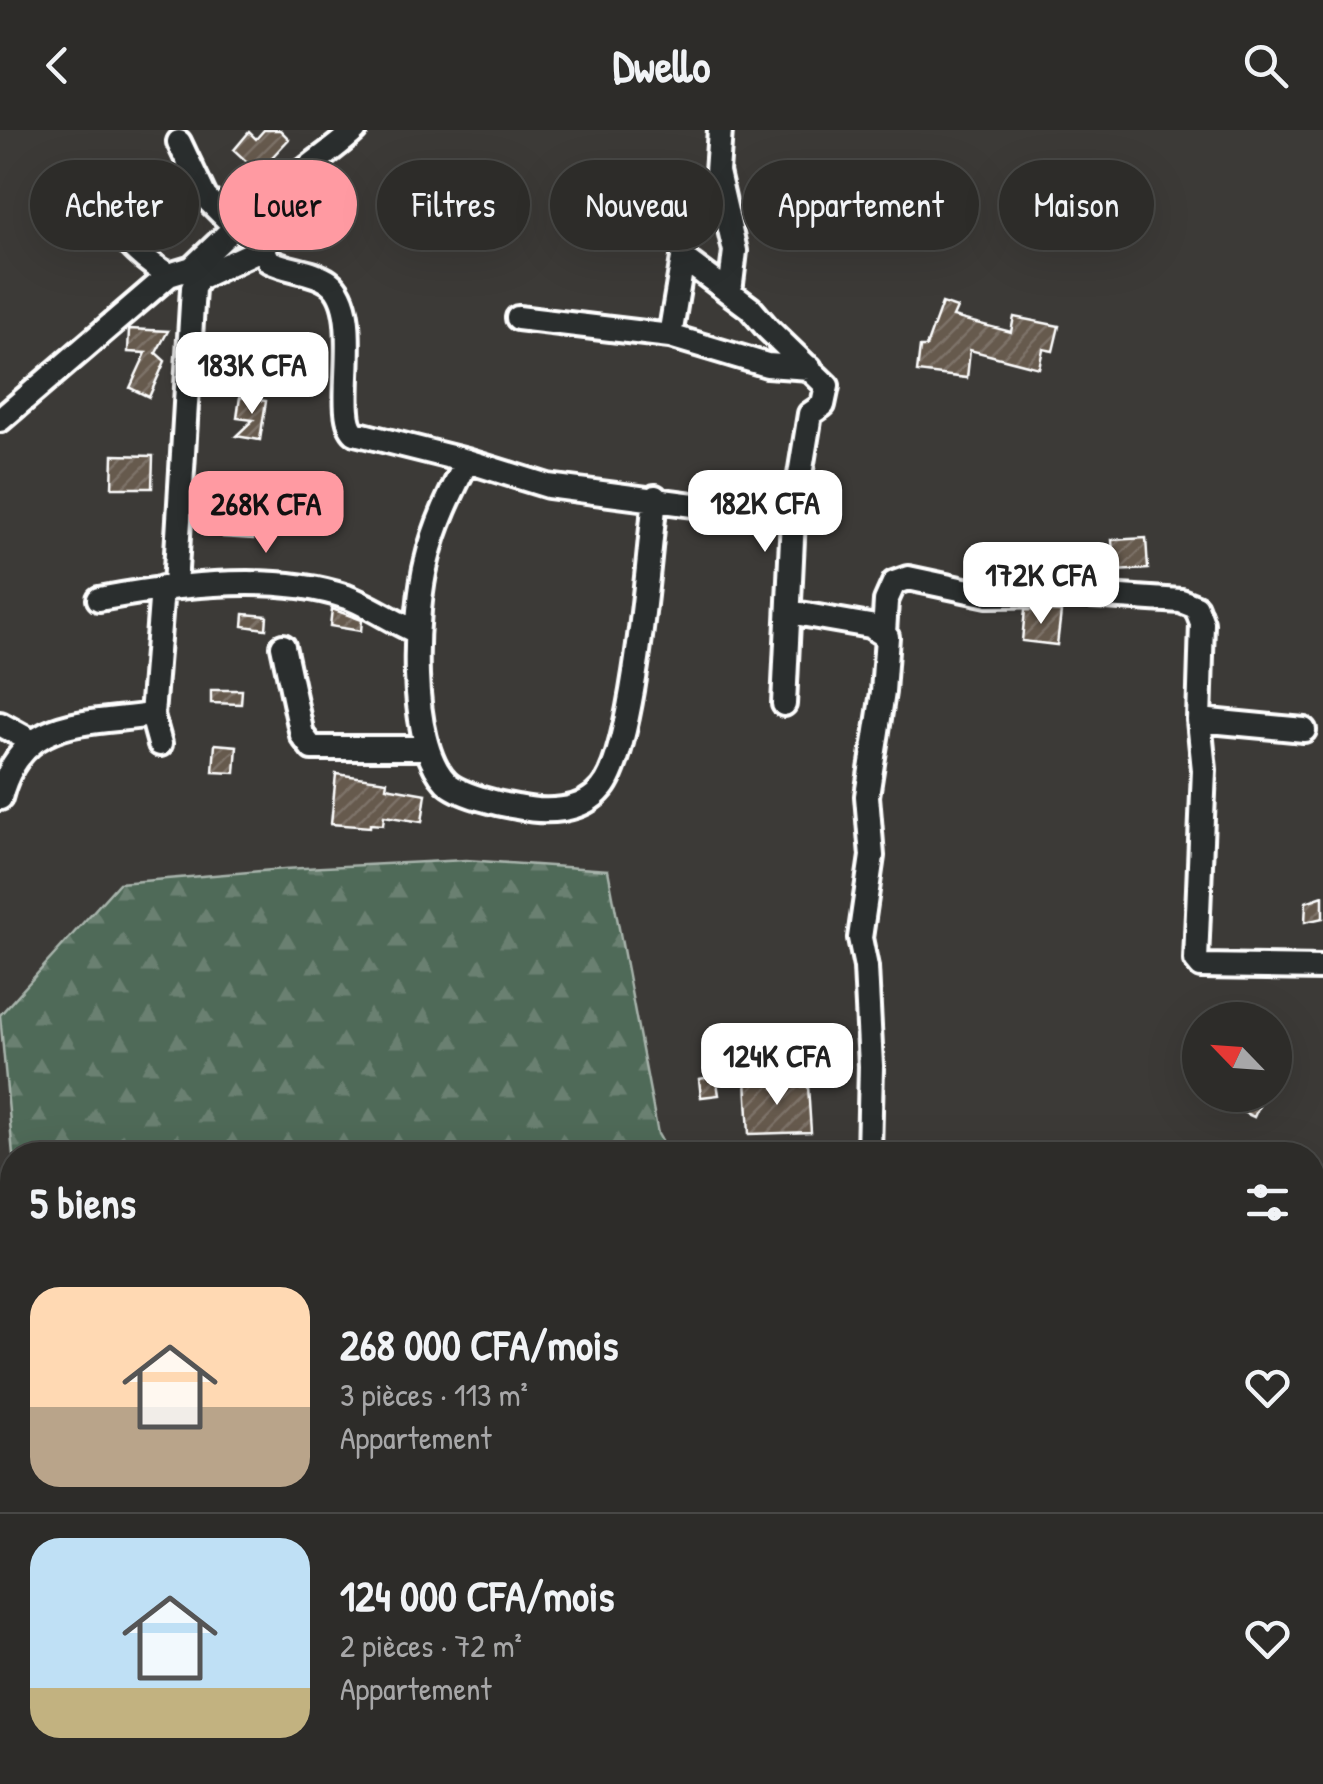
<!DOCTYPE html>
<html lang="fr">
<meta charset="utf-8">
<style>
:root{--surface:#2d2c29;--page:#353431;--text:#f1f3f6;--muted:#a7a7a8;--line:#484846;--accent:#ff9aa2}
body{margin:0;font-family:"Patrick Hand",sans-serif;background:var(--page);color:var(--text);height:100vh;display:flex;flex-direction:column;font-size:38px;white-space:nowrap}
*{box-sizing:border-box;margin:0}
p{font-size:32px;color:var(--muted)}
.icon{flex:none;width:55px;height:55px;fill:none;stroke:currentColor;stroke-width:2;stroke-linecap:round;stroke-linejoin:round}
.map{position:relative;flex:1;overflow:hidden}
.panel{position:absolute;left:0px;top:1012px;width:1325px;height:642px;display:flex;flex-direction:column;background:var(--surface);border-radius:40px 40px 0 0;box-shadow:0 10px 40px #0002,0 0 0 2px var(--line)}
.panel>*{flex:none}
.banner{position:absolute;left:30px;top:30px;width:1265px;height:90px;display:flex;gap:20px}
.needle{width:65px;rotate:295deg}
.controls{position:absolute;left:1182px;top:872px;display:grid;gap:20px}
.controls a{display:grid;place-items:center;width:110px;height:110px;border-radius:50%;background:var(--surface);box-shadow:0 10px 40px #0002,0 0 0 2px var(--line);font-size:50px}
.price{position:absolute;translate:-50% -85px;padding:0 22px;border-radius:20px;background:#fff;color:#222;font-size:32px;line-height:65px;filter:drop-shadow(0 2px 5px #0008)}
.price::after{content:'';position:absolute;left:50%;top:60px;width:30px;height:22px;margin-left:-15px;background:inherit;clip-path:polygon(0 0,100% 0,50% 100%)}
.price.selected{background:var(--accent);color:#111}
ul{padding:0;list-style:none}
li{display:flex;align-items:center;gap:30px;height:250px;padding:0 30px}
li+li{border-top:2px solid var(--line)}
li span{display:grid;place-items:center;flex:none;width:280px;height:200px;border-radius:30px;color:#555}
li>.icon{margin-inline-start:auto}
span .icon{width:120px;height:120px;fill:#fffc;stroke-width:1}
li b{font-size:42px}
h2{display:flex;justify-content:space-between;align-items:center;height:120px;padding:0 30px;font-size:42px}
.tag{padding:0 35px;border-radius:45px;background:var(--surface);box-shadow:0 10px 40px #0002,0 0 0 2px var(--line);font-size:35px;line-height:90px}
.tag.selected{background:var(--accent);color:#111}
header{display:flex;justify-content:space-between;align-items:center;height:130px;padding:0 30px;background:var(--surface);font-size:45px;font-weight:800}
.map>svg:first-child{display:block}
.forest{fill:url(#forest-firs);stroke:#a8b4ac;stroke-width:2.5}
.building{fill:url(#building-hatch);stroke:#fff;stroke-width:2.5}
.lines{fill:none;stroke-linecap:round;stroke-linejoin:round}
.minor-casing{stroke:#fff;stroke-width:30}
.minor{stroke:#2a2d2e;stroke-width:22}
</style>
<header><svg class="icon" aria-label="back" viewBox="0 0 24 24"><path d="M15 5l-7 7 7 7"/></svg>Dwello<svg class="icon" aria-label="search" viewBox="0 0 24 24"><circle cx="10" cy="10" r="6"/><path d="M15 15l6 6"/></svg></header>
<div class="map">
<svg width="1323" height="1654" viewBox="0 0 1323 1654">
<defs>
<pattern id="forest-firs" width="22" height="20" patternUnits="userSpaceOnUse" patternTransform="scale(2.5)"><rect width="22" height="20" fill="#506a58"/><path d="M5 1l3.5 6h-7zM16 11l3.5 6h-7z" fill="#6a8071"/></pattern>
<pattern id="building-hatch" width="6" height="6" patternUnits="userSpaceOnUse" patternTransform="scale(2.5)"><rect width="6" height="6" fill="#665a4d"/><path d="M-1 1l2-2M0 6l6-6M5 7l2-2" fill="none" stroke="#7d7368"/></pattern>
</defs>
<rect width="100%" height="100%" fill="#3c3a37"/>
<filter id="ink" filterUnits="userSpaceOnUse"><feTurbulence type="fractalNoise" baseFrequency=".01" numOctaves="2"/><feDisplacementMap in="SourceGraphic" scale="20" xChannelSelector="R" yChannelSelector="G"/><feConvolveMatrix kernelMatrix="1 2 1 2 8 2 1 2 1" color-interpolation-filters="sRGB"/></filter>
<g filter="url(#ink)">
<path class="forest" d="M466,730L608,740L658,1004L670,1025H13L0,885L119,753L284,739Z
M63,1643V1642L1071,1643L1068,1654H65Z"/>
<path class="building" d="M264,0H280L289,9L258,42L234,20L249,2L256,9Z
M942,173L957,178L953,187L1011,202L1014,187L1059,196L1053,221L1043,219L1039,238L970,220L967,248L917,242L920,217H926Z
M129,199L168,201L156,223L165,231L149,267L130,258L146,223L128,222Z
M240,267L266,271L260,310L236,306L253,290L237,288Z
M113,325L153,326L152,358H112Z
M224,386L254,388L253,409L223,407Z
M1146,408L1148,439L1114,441L1112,410Z
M332,479L362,490L361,501L330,496Z
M1025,480L1061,482L1057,515L1022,511Z
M244,484L267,486L266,499L243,496Z
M211,560H242L241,574L211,573Z
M215,614L237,616L235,643L213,642Z
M336,644L387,651L386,657L426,664L422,692L384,686L383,695L370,694V697L331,694Z
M1323,766V788L1305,792L1306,772Z
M716,946L719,965L701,967L699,949Z
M774,948V958L808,956L811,1002L749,1004L746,950Z
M1239,965H1264L1254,987L1234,978Z"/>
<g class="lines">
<g class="minor-casing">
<path id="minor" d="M355,0C332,23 274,57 262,85C255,101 262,117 269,131C288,141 312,140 329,152C367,180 332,284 355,303L467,331L548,356L793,388
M720,0L717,42L712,58L694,84L686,104L683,128L750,178L768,199L827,256L823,275L810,284L793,388L784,574
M179,12L205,67L235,97
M717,42L735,121L730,162
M94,76C118,101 138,128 169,145
M518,188L670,206L767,235L810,238
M670,206L683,128
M0,290L169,145L192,138L235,97L262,84
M467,331C451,363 435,395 427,430C414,480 407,612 446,652C459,665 499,674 517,677C545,683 582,683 602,658C634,621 649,425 655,367
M175,456L193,158L199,148L263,118
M99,469C173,455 275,442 347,467C371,476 393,492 417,502
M789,482L870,496L887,507L883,562L867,666L872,726L860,808L866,837L871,936L869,1025
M884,503L886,471L894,453L908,448L988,465L1076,464L1181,471L1196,477L1202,493L1199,590L1204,640L1196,830L1201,836L1323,838
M283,516L302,605L312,618H427
M1199,590L1304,600
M0,594L33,612
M160,614L152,585L162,458
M0,668C21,586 82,595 152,585
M1312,1116L1323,1115
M1171,1642L1187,1654"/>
</g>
<use href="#minor" class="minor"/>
</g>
</g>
</svg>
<div class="controls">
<a><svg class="needle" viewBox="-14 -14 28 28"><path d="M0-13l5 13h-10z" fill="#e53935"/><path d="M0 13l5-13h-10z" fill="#a7a7a8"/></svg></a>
</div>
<b class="price" style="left:252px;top:287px">183K CFA</b>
<b class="price" style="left:765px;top:425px">182K CFA</b>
<b class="price selected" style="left:266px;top:426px">268K CFA</b>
<b class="price" style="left:1041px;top:497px">172K CFA</b>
<b class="price" style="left:777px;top:978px">124K CFA</b>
<div class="banner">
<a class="tag">Acheter</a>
<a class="tag selected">Louer</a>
<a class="tag">Filtres</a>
<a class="tag">Nouveau</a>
<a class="tag">Appartement</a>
<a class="tag">Maison</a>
</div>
<section class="panel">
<h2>5 biens<svg class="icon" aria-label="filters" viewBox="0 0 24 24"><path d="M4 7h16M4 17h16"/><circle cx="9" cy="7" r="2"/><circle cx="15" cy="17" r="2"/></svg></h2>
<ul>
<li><span style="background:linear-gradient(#ffd9b3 60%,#b9a48a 0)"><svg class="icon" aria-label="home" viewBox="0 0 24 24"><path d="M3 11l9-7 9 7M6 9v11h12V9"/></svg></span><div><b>268 000 CFA/mois</b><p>3 pièces · 113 m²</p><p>Appartement</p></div><svg class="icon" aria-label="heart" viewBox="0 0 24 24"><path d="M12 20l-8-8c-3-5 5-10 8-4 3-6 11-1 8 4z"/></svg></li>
<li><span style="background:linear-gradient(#bfe0f5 75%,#c2b280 0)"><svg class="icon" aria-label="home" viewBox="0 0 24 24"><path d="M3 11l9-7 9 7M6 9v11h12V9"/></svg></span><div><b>124 000 CFA/mois</b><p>2 pièces · 72 m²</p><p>Appartement</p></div><svg class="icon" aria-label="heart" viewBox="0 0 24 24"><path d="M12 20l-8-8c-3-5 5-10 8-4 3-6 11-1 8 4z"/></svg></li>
</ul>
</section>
</div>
